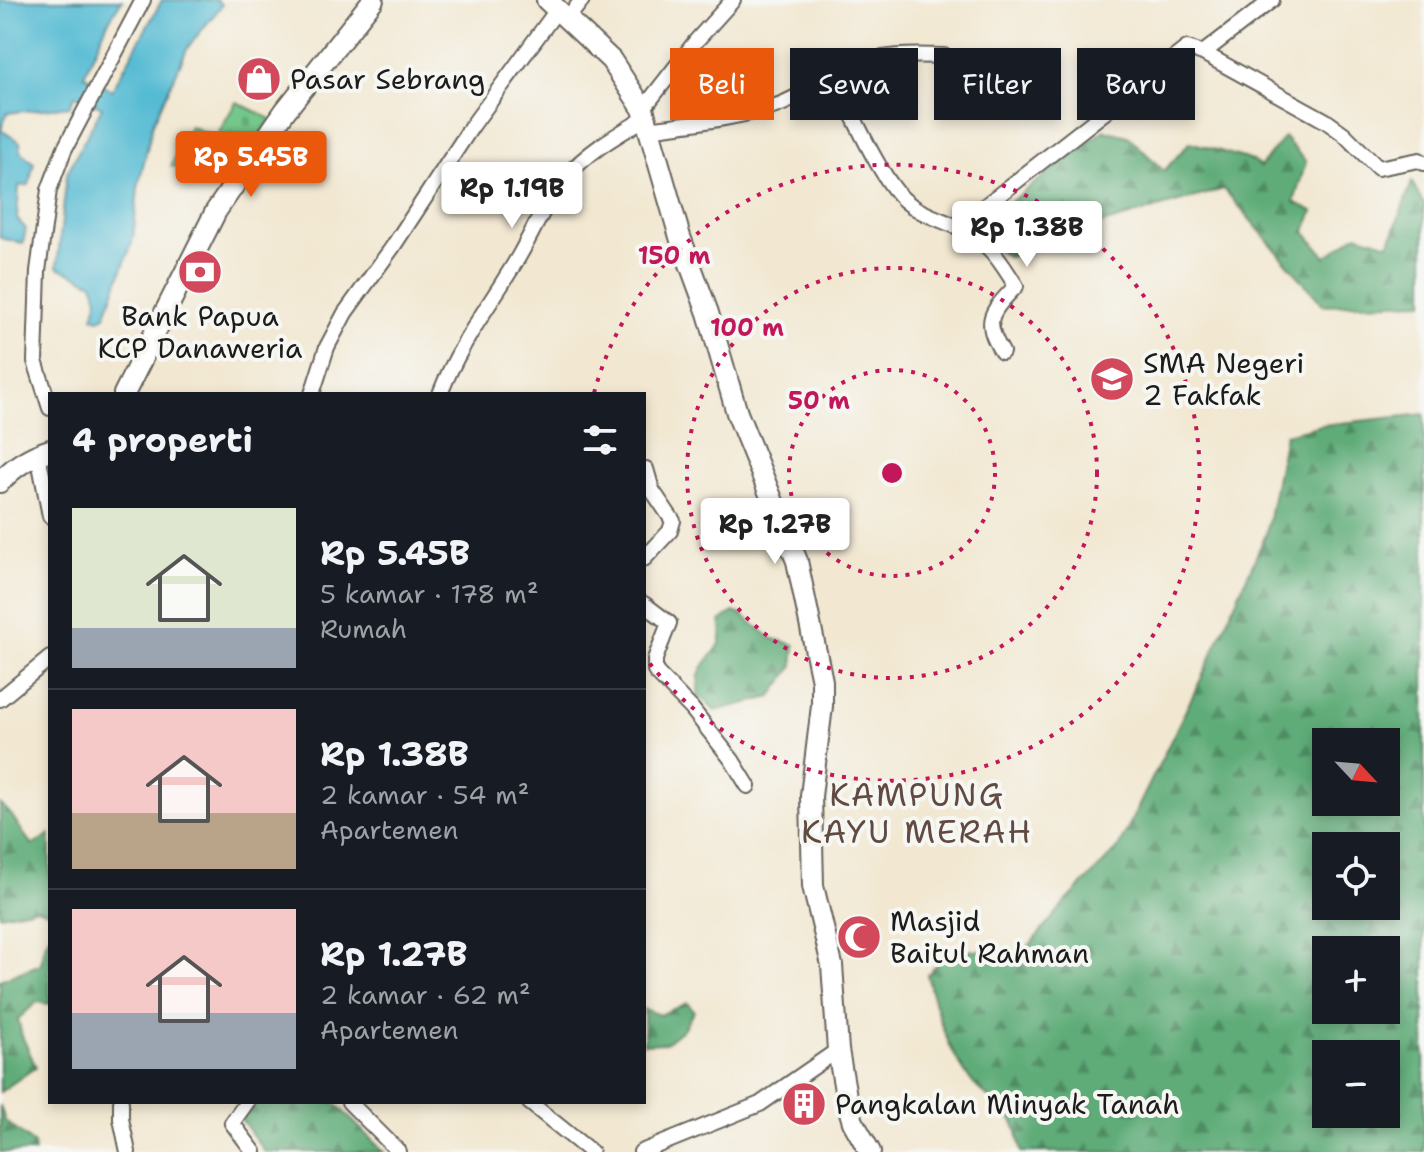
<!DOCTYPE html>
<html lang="id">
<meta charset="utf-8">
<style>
:root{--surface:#171b24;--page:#242831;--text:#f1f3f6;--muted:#9ea1a6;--line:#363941;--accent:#ea580c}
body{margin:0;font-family:"Shantell Sans",sans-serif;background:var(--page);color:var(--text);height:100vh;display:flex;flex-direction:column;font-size:30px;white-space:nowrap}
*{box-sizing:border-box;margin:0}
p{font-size:26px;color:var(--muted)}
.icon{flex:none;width:44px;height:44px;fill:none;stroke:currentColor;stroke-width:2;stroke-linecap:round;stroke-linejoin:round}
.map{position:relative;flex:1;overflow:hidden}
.sheet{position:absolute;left:48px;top:392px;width:598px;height:712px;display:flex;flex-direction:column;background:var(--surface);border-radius:0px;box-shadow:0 4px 12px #0003}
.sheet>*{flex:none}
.banner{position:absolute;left:670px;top:48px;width:634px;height:72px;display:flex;gap:16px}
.needle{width:52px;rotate:116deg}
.controls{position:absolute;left:1312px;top:728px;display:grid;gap:16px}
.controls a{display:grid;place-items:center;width:88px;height:88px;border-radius:0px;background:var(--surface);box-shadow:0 4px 12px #0003;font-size:40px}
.price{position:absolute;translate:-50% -68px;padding:0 18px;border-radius:8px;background:#fff;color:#222;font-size:26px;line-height:52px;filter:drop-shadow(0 2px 4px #0008)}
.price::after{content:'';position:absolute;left:50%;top:48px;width:24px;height:18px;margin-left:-12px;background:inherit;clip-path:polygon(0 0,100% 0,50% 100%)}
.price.current{background:var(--accent);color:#fff}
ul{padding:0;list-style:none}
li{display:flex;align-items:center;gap:24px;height:200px;padding:0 24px}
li+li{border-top:2px solid var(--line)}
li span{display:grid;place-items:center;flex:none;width:224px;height:160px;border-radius:0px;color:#555}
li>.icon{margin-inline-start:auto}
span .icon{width:96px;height:96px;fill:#fffc;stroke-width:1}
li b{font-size:34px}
h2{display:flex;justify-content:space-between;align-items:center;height:96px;padding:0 24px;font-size:34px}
.tag{padding:0 28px;border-radius:0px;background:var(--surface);box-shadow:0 4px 12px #0003;font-size:28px;line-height:72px}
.tag.current{background:var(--accent);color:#fff}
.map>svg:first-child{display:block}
.forest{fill:url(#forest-firs);stroke:#3e644a;stroke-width:2;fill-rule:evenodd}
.cemetery{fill:url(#cemetery-stones);stroke:#487254;stroke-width:2}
.water{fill:#55bbd3;stroke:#386c78;stroke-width:2}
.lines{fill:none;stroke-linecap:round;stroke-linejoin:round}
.minor-casing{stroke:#67635c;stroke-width:18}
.secondary-casing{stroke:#67635c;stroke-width:24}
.minor{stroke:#fff;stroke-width:14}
.secondary{stroke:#fff;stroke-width:20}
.ring{fill:none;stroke:#c2185b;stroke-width:4;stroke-dasharray:4 8}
.labels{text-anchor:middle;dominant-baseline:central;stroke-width:8;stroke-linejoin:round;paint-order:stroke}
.poi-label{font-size:28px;fill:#1c1c1c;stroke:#f6f6f2;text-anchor:start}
.quarter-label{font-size:32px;letter-spacing:2px;fill:#614a41;stroke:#f6f6f2}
.centre{fill:#c2185b;stroke:#f6f6f2;stroke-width:4}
.ring-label{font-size:24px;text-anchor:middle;font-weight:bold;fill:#c2185b;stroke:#f6f6f2;stroke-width:8;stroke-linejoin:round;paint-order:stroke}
</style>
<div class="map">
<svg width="1424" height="1152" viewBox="0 0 1424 1152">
<defs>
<pattern id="forest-firs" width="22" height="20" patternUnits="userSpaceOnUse" patternTransform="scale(2)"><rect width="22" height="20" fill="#5fac78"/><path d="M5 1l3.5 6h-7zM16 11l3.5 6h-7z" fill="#4e8b62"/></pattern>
<pattern id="cemetery-stones" width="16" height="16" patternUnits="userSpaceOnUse" patternTransform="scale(2)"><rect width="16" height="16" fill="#74c88c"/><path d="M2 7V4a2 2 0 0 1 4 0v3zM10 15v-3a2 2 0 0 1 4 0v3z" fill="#64ab78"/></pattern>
</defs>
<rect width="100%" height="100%" fill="#f6f6f2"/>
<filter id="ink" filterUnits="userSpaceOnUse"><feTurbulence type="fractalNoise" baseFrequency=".0125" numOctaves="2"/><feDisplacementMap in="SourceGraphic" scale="16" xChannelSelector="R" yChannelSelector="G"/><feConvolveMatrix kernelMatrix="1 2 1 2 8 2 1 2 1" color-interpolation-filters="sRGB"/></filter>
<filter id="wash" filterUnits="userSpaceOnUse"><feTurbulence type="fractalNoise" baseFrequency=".006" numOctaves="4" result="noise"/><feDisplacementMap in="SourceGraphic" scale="32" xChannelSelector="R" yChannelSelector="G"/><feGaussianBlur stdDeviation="1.8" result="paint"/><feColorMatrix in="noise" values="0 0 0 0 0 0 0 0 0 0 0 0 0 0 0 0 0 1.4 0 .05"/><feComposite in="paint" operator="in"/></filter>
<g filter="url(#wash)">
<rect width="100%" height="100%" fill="#f2e8d2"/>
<path class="forest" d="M1104,130L1128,136L1164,171L1190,142L1253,161L1260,167L1284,137L1306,162L1294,202L1313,211L1305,232L1326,257L1357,234L1389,244L1412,182L1424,205V302L1323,305L1224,189L1084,229L1008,257L986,240L979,226Z
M1424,414V1152H1021C1019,1143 1018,1130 1013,1122C1003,1106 985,1097 973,1083C948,1053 936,1012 927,975L950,950L1024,952L1064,904L1118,848L1202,677L1266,534L1285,434L1322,425ZM1386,742V802H1326V742ZM1326,846H1386V906H1326ZM1386,950V1010H1326V950ZM1386,1054V1114H1326V1054Z
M733,612L742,615L771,638L795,645L793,667L771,697L715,711L698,695C698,689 698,680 699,675C707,651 727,654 720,621Z
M0,804C16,815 19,832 33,845L50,834V913L37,908L0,915Z
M50,934V1004L37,1002L18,1019L22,1036L36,1067L0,1092V980L41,964L43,949Z
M687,1003L694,1011L683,1029L666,1043L644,1044V1009L660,1015Z
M256,1102H334L384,1152H265L241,1119Z
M0,1105L5,1121L34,1144L35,1152H0Z"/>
<path class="cemetery" d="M236,102L271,119L226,183L171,166L190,126L216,137Z"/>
<path class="water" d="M0,0H122L107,24L84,75L112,90L162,0H217L222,5L188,47L153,123L138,188L133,240L105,316L99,319L93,317L98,298L93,283L57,267L67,173L102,107L75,95L70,106L7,113L1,130L20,142L21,152L34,163L29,185L19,186L17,219L26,229L23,243L0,238Z"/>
</g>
<g filter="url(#ink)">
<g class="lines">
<g class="minor-casing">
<path id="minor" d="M567,19L582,0
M1203,53L1272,0
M833,76C850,108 878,174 902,198C921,216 946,220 968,232C990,244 1003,265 1016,286C991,312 982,320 1002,352
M643,109L696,41L733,0
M647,129C687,124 729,119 769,108C800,100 823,77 852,66C882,54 912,55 944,56
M958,227L1187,48L1203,53L1326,121L1344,134L1378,168L1419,160L1424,163
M312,394L327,347L345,313L392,248L472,126L557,10
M440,394C460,342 491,304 519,256C534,230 546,200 566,177C587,152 617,135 644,119
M50,408L35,361L38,271L49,190L64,150L143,0
M38,454L50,516
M644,559L670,531L673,521L652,490L646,469
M644,604L669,623L655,659V671L692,709L732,760L748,786
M0,699L50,658
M121,1102V1119L128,1152
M247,1102L232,1123L254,1152
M349,1102L398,1151
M529,1102L591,1152
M641,1152L760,1104L838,1050"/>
</g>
<g class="secondary-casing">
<path id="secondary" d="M547,0L611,60L643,109L680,237L708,313L737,413L797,561L822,681V706L811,796L813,886L832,965L838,1050L847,1102L853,1122L870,1152
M124,394L216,211L285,111L373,0
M0,482C13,467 31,456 50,450"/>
</g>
<use href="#minor" class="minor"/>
<use href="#secondary" class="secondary"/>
</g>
</g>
<g class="ring">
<circle cx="892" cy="473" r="103"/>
<circle cx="892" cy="473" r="205"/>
<path d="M594 393A308 308 0 1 1 644 656"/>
</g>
<defs>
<g id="shop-disc" transform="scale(2.3)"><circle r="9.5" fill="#d1495b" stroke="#f6f6f2"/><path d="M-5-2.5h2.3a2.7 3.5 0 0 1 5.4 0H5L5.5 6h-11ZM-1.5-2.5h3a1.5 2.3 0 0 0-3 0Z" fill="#fff"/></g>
<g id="bank-disc" transform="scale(2.3)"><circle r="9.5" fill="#d1495b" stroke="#f6f6f2"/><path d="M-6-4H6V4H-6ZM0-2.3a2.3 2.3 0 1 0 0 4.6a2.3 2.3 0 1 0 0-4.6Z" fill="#fff"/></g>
<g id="school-disc" transform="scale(2.3)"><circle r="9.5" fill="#d1495b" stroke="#f6f6f2"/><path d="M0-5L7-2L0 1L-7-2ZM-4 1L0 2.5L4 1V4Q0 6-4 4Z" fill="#fff"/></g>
<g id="mosque-disc" transform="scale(2.3)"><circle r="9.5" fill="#d1495b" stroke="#f6f6f2"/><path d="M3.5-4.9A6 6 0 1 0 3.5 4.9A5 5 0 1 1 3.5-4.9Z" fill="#fff"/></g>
<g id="building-disc" transform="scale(2.3)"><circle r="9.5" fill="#d1495b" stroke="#f6f6f2"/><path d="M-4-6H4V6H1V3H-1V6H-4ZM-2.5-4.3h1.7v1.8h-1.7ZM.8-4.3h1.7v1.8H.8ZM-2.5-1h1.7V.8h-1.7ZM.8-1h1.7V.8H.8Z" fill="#fff"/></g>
</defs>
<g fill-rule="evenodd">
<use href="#shop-disc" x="259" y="79"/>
<use href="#bank-disc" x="200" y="272"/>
<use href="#school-disc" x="1112" y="379"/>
<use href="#mosque-disc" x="859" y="937"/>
<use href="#building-disc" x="804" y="1104"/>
</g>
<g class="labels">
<g class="poi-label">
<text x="290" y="79">Pasar Sebrang</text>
<text x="200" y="316" text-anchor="middle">Bank Papua<tspan x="200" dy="32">KCP Danaweria</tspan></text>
<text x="1143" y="363">SMA Negeri<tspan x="1143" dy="32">2 Fakfak</tspan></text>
<text x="890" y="921">Masjid<tspan x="890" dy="32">Baitul Rahman</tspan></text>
<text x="835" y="1104">Pangkalan Minyak Tanah</text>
</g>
<g class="quarter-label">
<text x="917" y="794">KAMPUNG<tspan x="917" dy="37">KAYU MERAH</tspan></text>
</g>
</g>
<circle cx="892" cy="473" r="12" class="centre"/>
<g class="ring-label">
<text x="674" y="264">150 m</text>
<text x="747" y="336">100 m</text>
<text x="819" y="409">50 m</text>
</g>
</svg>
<div class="controls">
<a><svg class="needle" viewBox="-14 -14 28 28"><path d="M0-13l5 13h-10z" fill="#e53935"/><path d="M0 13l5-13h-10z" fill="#9ea1a6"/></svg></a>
<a><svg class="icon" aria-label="locate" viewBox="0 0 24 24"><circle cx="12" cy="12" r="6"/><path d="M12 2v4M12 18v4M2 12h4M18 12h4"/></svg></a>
<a>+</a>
<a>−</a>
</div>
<b class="price current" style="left:251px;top:199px">Rp 5.45B</b>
<b class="price" style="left:512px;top:230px">Rp 1.19B</b>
<b class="price" style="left:1027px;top:269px">Rp 1.38B</b>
<b class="price" style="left:775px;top:566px">Rp 1.27B</b>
<div class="banner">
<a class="tag current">Beli</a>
<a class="tag">Sewa</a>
<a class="tag">Filter</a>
<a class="tag">Baru</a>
</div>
<section class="sheet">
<h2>4 properti<svg class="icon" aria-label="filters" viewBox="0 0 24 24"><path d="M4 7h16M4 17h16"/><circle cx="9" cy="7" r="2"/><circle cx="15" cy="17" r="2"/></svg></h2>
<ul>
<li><span style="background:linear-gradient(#dfe7d0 75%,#9aa5b1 0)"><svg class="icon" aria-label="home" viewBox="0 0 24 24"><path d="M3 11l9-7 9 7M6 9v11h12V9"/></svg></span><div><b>Rp 5.45B</b><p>5 kamar · 178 m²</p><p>Rumah</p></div></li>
<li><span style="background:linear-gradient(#f6c9c9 65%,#b9a48a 0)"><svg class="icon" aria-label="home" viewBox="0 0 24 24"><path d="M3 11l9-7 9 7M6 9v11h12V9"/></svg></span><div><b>Rp 1.38B</b><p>2 kamar · 54 m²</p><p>Apartemen</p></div></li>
<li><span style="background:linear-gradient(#f6c9c9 65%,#9aa5b1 0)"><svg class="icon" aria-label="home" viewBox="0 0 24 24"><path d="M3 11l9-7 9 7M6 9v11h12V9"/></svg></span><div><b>Rp 1.27B</b><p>2 kamar · 62 m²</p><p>Apartemen</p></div></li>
</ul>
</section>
</div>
